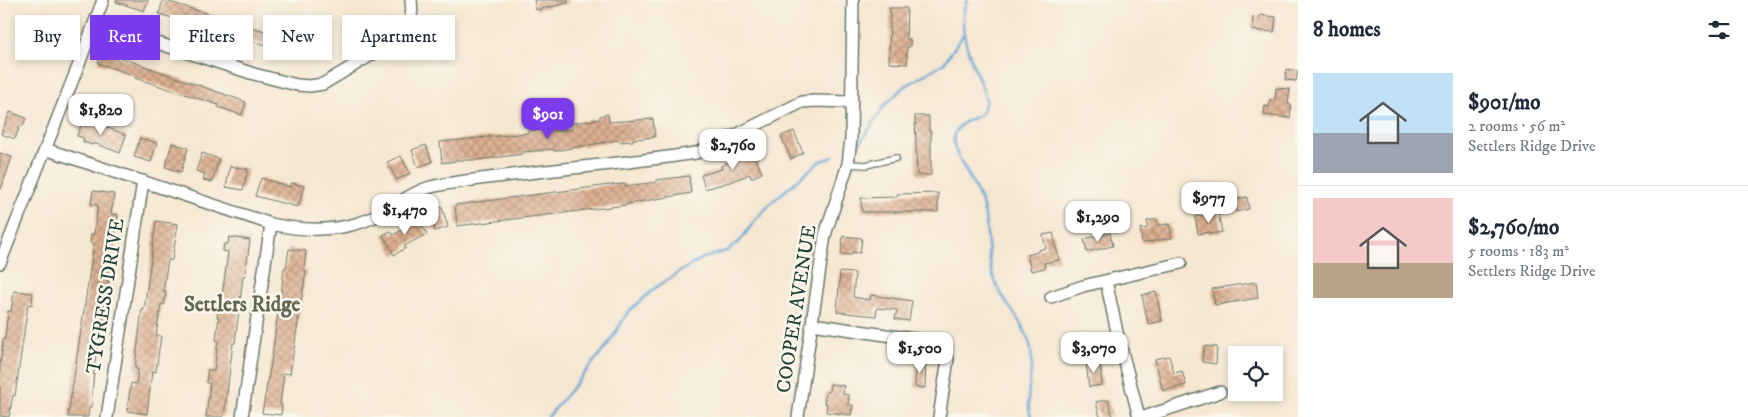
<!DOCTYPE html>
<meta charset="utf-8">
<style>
:root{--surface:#fff;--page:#f2f2f3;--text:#1f2937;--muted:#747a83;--line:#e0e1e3;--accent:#7c3aed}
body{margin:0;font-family:"IM FELL DW Pica",serif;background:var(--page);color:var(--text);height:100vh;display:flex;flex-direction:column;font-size:19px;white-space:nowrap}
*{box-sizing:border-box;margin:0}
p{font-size:16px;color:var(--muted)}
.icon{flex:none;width:28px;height:28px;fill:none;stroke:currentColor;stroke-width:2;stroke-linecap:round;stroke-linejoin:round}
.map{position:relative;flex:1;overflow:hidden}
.details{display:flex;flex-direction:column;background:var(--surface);width:450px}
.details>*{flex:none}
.guide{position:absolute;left:15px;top:15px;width:475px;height:45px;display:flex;gap:10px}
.fabs{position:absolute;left:1228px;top:346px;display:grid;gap:10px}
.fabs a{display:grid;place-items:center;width:55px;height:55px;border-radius:0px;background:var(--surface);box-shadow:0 2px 8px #0003;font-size:25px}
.price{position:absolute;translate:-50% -42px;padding:0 11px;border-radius:10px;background:#fff;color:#222;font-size:16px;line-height:32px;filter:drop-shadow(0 1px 2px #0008)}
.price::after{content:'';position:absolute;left:50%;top:30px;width:15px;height:11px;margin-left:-8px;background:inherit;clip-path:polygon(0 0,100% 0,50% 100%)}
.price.on{background:var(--accent);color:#fff}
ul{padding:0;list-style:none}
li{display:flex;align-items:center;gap:15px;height:125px;padding:0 15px}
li+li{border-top:1px solid var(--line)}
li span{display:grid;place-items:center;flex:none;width:140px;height:100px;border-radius:0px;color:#555}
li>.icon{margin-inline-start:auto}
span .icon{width:60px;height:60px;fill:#fffc;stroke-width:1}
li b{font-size:21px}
h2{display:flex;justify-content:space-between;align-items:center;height:60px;padding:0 15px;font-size:21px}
.tag{padding:0 18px;border-radius:0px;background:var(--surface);box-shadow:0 2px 8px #0003;font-size:18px;line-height:45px}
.tag.on{background:var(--accent);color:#fff}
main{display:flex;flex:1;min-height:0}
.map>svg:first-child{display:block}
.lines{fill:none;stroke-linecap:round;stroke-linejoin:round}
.stream{stroke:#64a5d7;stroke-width:2.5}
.building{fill:url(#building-cross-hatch)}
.lane-casing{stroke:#6a786b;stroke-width:8}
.street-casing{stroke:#6a786b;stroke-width:14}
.lane{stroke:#fff;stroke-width:5.5}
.street{stroke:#fff;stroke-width:11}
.labels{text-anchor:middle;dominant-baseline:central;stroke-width:5;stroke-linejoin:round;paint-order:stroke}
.street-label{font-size:20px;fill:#1f3d34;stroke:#fbf7ec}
.neighbourhood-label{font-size:21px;font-weight:bold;fill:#626655;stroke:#fbf7ec}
</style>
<main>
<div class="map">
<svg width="1298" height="417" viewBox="0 0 1298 417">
<defs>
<pattern id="building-cross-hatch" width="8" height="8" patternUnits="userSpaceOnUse" patternTransform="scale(1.25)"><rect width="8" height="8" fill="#dfb192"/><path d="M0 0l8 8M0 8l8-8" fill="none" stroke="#b49178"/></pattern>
</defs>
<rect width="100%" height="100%" fill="#fbf7ec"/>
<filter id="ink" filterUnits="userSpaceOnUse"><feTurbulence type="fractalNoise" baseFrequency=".02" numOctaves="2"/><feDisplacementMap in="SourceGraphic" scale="10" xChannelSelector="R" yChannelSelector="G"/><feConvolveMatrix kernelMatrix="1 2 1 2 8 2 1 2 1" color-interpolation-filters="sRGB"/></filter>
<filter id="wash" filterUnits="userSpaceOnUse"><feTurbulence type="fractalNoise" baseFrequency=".0096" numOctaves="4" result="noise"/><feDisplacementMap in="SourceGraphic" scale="20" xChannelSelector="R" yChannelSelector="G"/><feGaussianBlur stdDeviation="1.12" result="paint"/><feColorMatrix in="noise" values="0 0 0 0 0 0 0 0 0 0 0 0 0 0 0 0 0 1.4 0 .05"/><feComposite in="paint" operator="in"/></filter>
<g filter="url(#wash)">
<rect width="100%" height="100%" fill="#f6e7d1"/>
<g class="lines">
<path class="stream" d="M967,0C954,31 976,69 986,98C983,121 977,113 962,124C959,127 956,131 954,134C954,138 953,144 955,149C963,169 977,186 983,207C990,233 985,261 997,286C1007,307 1024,322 1030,345C1036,369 1023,394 1031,417
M858,146L885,105L904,87L944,63L963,35
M548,417L607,346L628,312L655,288L681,271L703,258L727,251L740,241L756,219L773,201L819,162L833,157"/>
</g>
<g id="blocks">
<path class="building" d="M116,0H148L144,11L116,2Z
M163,0L284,37L285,32L296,34L297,25L308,27L304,53L276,48L159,14Z
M534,0H568V3L536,10Z
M890,8H907L906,39H910V47H907V64L889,63Z
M1260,15L1276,17L1274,32L1252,30L1253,17L1259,18Z
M102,51L246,102L242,115L218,107L219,105L135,78L136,76L98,63Z
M1286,69L1298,71L1296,81L1285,80Z
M1276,88L1290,89L1288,104L1291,105L1290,118L1264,115L1265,106L1269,107L1270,100H1275Z
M10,112L26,118L23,126L20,125L15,139L1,134Z
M608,114L609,122L653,119L655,137L633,139V141L619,142L618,140L566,149L554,151V149L523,152V154L477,160H455V161L442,163L440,142L528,133V131L542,130V132L572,129V123L600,119V116Z
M915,116H929V131H931V175H917Z
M84,118L126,135L120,153L94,143L93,145L83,142L84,138L77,136Z
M794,131L803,153L791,159L781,136Z
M140,138L157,143L151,162L134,157Z
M172,143L188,148L181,172L165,167Z
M426,145L432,162L418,167L412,150Z
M752,150L762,173L751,178L750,174L730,182L705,189L701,175L722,169L721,166Z
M0,153L12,157L1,189H0Z
M202,153L219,159L212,182L203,180L205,174L196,171Z
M401,156L410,173L397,180L387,162Z
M230,166L248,169L243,190L226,187Z
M689,176L691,193L627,204V205L457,226L455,205L610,185L625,184V186L657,182L656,180Z
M261,178L290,187L291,183L304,186L298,207L255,196Z
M93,191L114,194L111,214L118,215L113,252L111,251L107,281H109L100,341L98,340L94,370L91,407H89L88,417H68L94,243H90L91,234H94L98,205L91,204Z
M938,193V212H862L861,198L897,197V194Z
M1247,197L1249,209L1236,212L1233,200Z
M442,207L448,227L435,231L430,211Z
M1218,213L1222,232L1209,234V232L1198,234L1195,217Z
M418,218L427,234L404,246L406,248L394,255L383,235L391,231L393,235L408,227L406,224Z
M1157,219L1158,225L1169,224L1172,238L1142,243L1140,229L1148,228L1147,221Z
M156,221L178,224L172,260H168L163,291H166L164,305L161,304L156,335L161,336L159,349L156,372L152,371L147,414L127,411L131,383L136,384L138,369H135L140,325L142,310H144Z
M1053,233L1059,260L1044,263L1045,268L1031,271L1027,255L1038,252V250L1046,248L1043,235Z
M1110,233L1113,246L1087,252L1084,239Z
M843,236L862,238L860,253L852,252V255L841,254Z
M229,237L250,240L245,276H243L235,343H233L225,409L223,417H206L210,383H206L208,370L214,371L218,341L216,340L219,317H217L219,304H221L228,252L223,251L224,244H228Z
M289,249L306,251L304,270L306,271L290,374L284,373L280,404L282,405L281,415L262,413L272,357L278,312L279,313L284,268H286Z
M840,272L855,273L853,297L870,300L871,295L912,301L909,321L895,319L897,310L877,308L876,316L837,312Z
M1256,282L1258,298L1215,305L1212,289Z
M14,291L33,293L32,305L28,304L15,396L13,395L9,417L0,416V367L3,339H5L8,311L11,312Z
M1156,292L1162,321L1148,324L1142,295Z
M1204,346L1217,347L1216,364L1202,362Z
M1169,356L1174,373L1182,371L1186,385L1163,391L1155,359Z
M916,361L926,362L925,388L915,387Z
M1100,361L1102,385L1089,387L1086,362Z
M830,384L844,386L843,394L849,395L848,405H853L851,415L826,412L827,403H824L826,392H829Z
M1105,400H1108L1113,417H1100L1096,402Z"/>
</g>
</g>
<g filter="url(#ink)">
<use href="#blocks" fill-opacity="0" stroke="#6a786b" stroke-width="1"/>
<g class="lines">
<g class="lane-casing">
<path id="lane" d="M848,164L866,165L896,158"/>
</g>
<g class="street-casing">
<path id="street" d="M95,23L254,74L297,85L310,86L323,84L398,39C411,28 413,16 411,0
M45,149L271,224C308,232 348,232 382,213C401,202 418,188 440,185C525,171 611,166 696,153L718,144L802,102L815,101L852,102
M0,263L79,64L103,0
M1106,281L1117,332L1139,417
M1051,297L1083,286L1181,263
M812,324L933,342L942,349L948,359L939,417
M107,417L143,181
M242,417L271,224
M798,417L825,235L848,164L851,138L853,0
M1144,417L1220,392"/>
</g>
<use href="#lane" class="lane"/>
<use href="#street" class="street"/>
</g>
</g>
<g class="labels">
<g class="street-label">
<text transform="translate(106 296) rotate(-81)">TYGRESS DRIVE</text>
<text transform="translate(797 309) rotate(-81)">COOPER AVENUE</text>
</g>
<g class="neighbourhood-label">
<text x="242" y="305">Settlers Ridge</text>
</g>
</g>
</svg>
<div class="fabs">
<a><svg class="icon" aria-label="locate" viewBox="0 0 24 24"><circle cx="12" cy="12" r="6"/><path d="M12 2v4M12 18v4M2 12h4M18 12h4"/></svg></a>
</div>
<b class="price" style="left:101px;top:136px">$1,820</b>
<b class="price on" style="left:548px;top:140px">$901</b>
<b class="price" style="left:733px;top:171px">$2,760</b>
<b class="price" style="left:1209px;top:224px">$977</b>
<b class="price" style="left:405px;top:236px">$1,470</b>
<b class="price" style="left:1098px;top:243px">$1,290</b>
<b class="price" style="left:920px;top:374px">$1,500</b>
<b class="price" style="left:1094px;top:374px">$3,070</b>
<div class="guide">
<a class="tag">Buy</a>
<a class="tag on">Rent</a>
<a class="tag">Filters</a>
<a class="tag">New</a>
<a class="tag">Apartment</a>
</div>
</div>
<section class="details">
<h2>8 homes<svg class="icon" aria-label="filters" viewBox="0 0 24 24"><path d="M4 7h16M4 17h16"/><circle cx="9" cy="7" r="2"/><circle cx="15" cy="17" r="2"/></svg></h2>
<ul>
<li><span style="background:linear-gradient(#bfe0f5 60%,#9aa5b1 0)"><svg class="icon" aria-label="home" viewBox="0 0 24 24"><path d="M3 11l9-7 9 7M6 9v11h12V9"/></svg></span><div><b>$901/mo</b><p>2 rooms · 56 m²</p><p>Settlers Ridge Drive</p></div></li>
<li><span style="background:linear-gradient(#f6c9c9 65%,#b9a48a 0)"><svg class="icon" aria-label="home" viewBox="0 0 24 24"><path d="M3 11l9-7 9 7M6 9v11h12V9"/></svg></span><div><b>$2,760/mo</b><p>5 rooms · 183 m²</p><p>Settlers Ridge Drive</p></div></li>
</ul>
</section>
</main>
